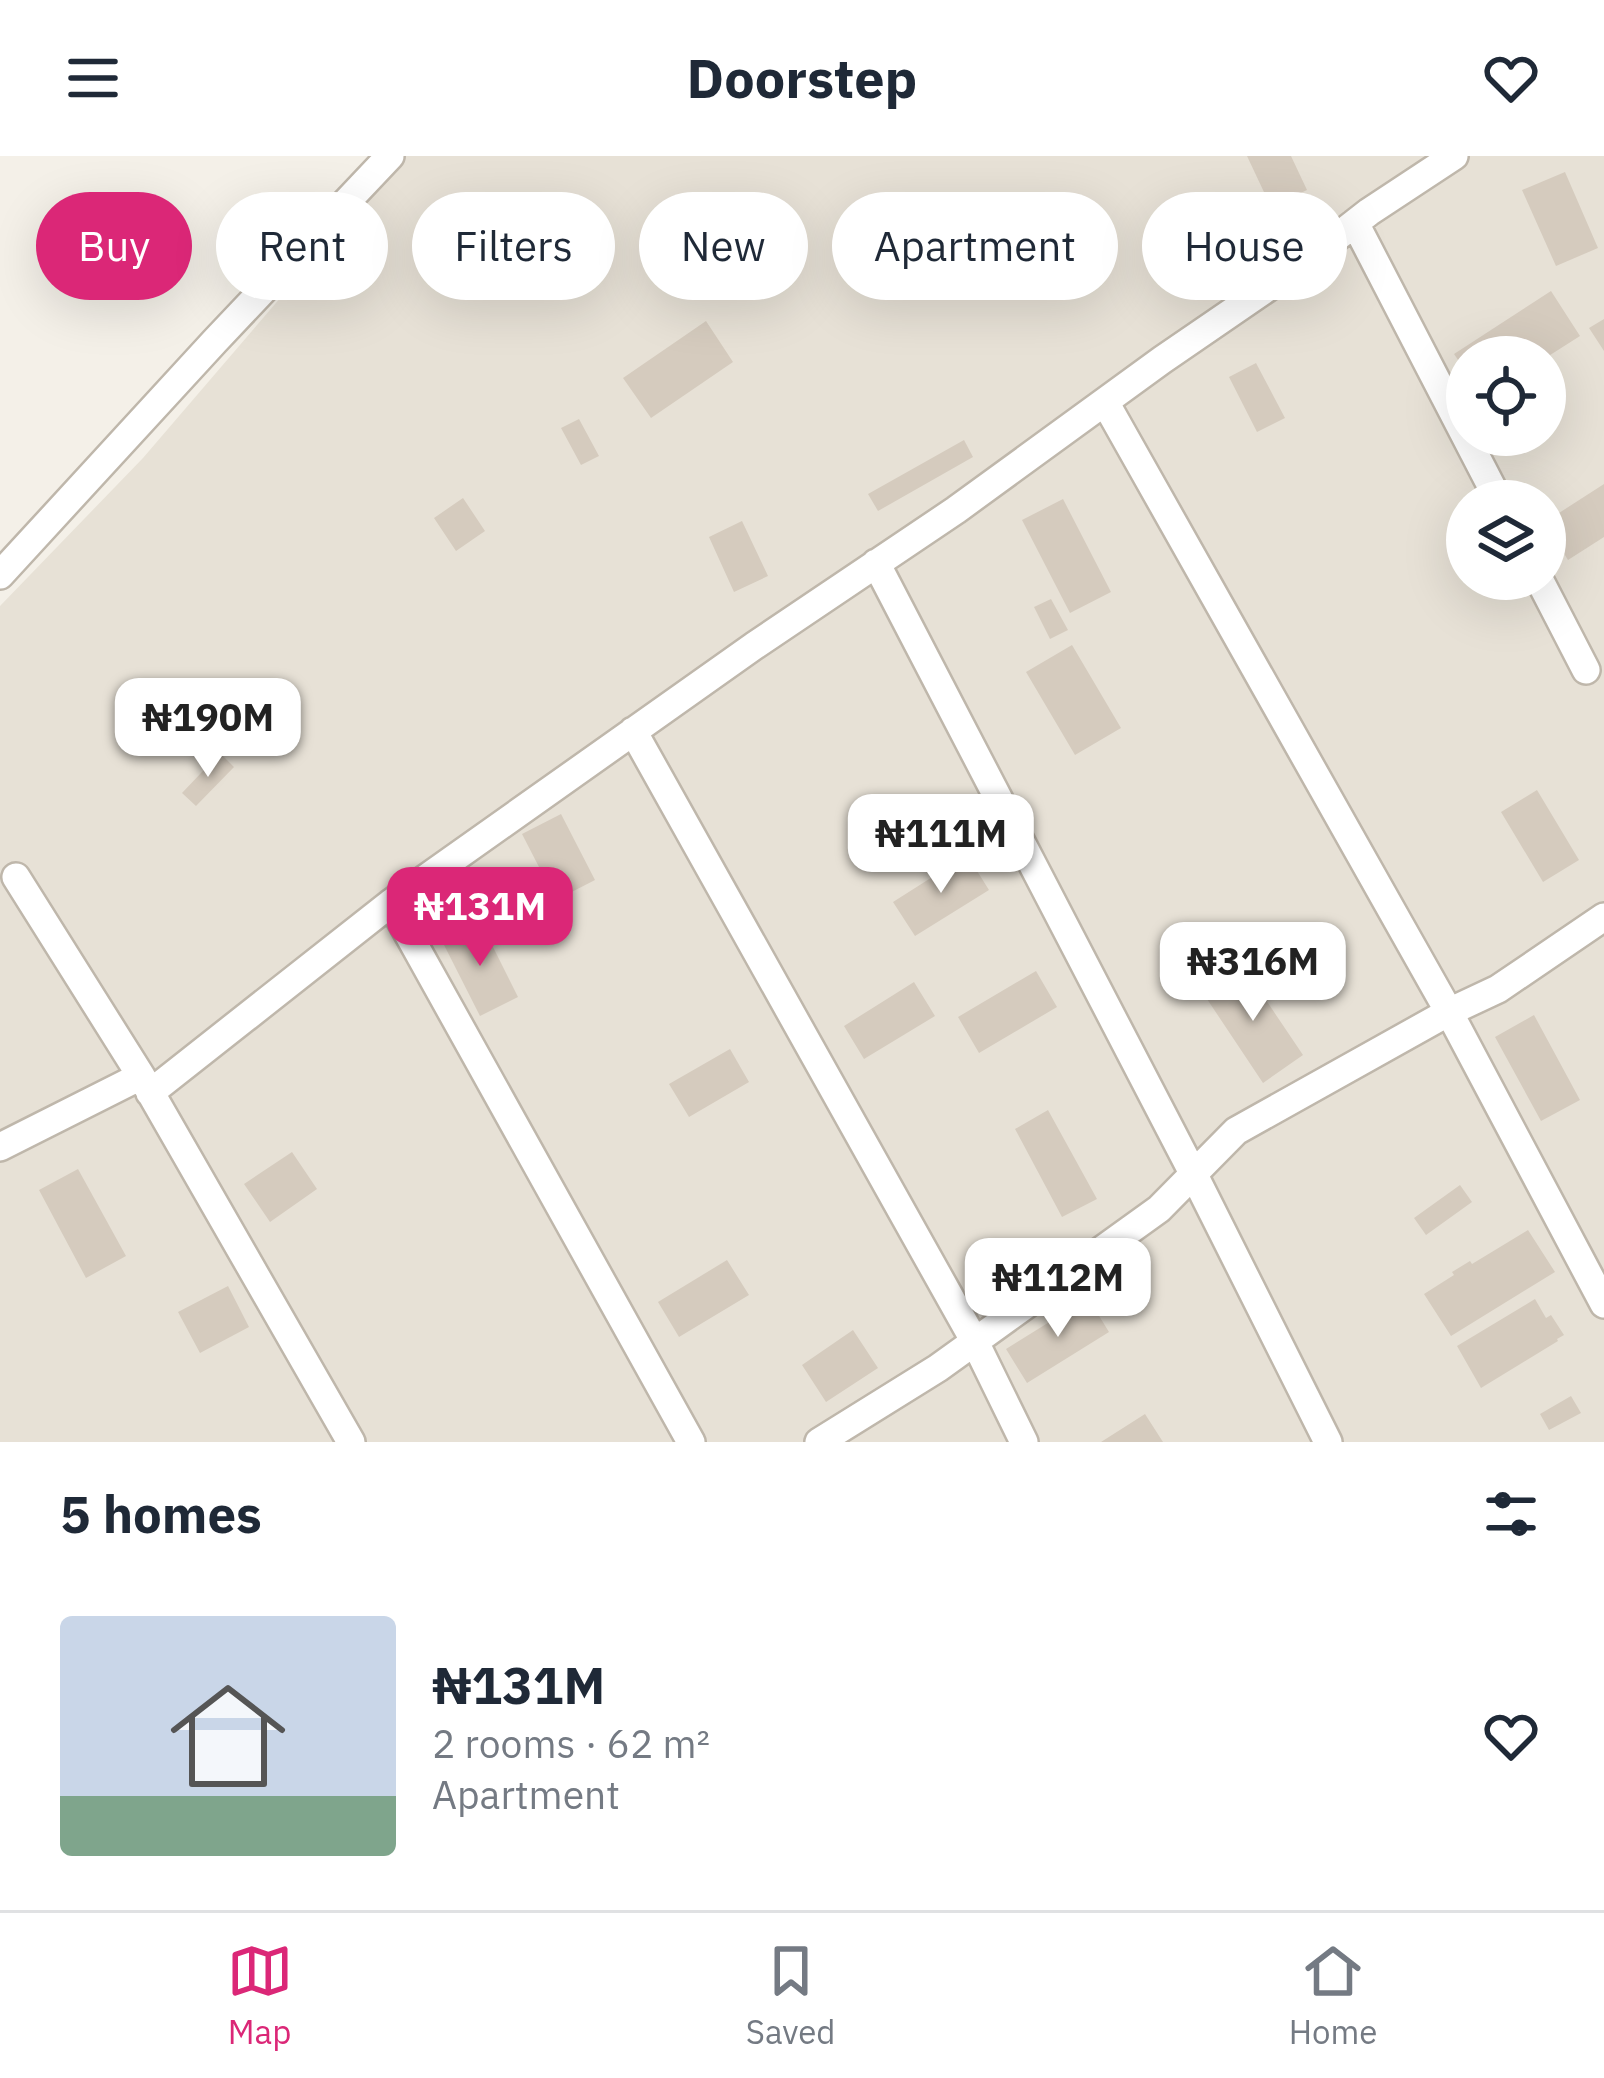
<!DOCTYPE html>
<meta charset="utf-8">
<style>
:root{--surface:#fff;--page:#f6f6f7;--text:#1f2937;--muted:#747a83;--line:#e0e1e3;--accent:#db2777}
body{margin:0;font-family:"IBM Plex Sans",sans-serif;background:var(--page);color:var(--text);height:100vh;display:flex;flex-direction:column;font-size:45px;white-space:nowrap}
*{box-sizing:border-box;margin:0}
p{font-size:39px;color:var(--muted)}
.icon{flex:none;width:66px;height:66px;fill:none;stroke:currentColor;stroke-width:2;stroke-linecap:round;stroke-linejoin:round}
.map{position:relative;height:1286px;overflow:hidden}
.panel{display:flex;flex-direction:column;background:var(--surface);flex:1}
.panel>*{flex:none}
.top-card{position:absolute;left:36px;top:36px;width:1533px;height:108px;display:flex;gap:24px}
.buttons{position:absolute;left:1446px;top:180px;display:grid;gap:24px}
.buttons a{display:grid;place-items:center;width:120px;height:120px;border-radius:50%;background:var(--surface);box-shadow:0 12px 48px #0002;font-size:60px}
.price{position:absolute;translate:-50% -102px;padding:0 27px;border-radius:24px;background:#fff;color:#222;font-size:39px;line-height:78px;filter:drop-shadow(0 3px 6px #0008)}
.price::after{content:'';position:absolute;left:50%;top:72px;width:36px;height:27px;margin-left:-18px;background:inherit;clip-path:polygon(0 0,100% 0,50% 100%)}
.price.selected{background:var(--accent);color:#fff}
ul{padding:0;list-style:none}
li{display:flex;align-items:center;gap:36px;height:300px;padding:0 60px}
li span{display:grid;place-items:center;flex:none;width:336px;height:240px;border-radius:12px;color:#555}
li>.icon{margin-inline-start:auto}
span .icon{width:144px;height:144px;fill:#fffc;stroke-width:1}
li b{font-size:51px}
h2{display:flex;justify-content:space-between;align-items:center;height:144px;padding:0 60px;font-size:51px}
.pill{padding:0 42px;border-radius:54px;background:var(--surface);box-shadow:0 12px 48px #0002;font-size:42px;line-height:108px}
.pill.selected{background:var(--accent);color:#fff}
header{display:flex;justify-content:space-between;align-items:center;height:156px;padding:0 60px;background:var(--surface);font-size:54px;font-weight:800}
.tab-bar{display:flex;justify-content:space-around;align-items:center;height:168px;border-top:3px solid var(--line);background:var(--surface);font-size:33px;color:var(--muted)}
.tab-bar a{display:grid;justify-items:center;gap:6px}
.tab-bar .selected{color:var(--accent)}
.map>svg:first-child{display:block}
.residential{fill:#e7e1d6;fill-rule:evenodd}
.building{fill:#d5cbbe}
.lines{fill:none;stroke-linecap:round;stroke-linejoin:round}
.minor-casing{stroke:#bfb7ab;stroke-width:32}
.minor{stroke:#fff;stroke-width:27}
</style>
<header><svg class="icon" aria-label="menu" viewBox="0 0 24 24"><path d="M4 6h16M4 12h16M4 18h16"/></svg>Doorstep<svg class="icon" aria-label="heart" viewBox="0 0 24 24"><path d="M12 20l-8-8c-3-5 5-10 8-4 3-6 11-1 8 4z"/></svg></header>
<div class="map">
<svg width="1604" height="1286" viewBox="0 0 1604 1286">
<rect width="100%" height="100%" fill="#f4f0e8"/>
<path class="residential" d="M402,0H1604V1286H0V450L143,302ZM1467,201H1545V279H1467ZM1467,345H1545V423H1467Z"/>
<path class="building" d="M1247,0H1291L1307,34L1271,51Z
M1565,16L1598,92L1556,110L1522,34Z
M1551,135L1580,180L1547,201H1467V217L1454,198Z
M1604,163V195L1589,172Z
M706,165L733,206L651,262L623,222Z
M1256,207L1285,262L1257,276L1229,221Z
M579,263L599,300L581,309L561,272Z
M964,284L973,301L878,355L868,338Z
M1604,328V381L1568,404L1545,366Z
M463,342L485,375L456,395L434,362Z
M1063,343L1111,436L1070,457L1022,364Z
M742,365L768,420L734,436L709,381Z
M1051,443L1068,474L1050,483L1034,451Z
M1072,489L1121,572L1075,599L1026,516Z
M220,597L234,611L196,650L182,637Z
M1537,634L1579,704L1543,726L1501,656Z
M561,658L595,724L556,744L522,678Z
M967,699L989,734L915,780L893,746Z
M480,765L518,841L480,860L442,785Z
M1243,810L1303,899L1263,927L1203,837Z
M1036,815L1057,851L979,897L958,861Z
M914,826L935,860L864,903L844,870Z
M1534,859L1580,944L1541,965L1495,881Z
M730,893L749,926L689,961L669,928Z
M1048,954L1097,1043L1062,1061L1015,973Z
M292,996L317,1033L270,1066L244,1028Z
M78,1013L126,1100L86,1122L39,1034Z
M1460,1029L1472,1046L1426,1079L1414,1062Z
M1528,1074L1555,1116L1451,1180L1424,1138L1454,1119L1452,1116L1470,1105L1472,1108Z
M727,1104L749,1139L679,1181L658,1146Z
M228,1130L249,1171L200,1197L178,1156Z
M1088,1142L1109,1176L1027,1227L1006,1193Z
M1535,1143L1546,1162L1551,1159L1564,1179L1557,1183L1558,1185L1481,1232L1457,1190Z
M853,1174L878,1212L826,1246L802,1209Z
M1571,1240L1581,1257L1549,1274L1540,1258Z
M1145,1258L1163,1286H1101Z"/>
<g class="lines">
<g class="minor-casing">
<path id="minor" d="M1355,67L1499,345
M1105,246L1449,856L1604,1148
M876,407L1193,1017L1328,1286
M0,419L215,185L390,0
M1539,423L1586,514
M633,575L975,1186L1024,1286
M16,721L141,920L351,1286
M391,747L691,1286
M150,937L391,747L754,490L956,354L1162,204L1305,106L1369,56L1454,0
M0,991L141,920
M819,1286L938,1212L1159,1053L1236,975L1449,856L1498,833L1604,761"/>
</g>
<use href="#minor" class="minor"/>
</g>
</svg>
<div class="buttons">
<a><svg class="icon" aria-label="locate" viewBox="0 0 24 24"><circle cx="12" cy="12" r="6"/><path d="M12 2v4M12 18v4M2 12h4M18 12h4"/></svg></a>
<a><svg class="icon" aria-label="layers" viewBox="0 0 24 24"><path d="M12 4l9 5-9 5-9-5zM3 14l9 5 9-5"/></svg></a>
</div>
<b class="price" style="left:208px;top:624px">₦190M</b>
<b class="price" style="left:941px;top:740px">₦111M</b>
<b class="price selected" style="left:480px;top:813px">₦131M</b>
<b class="price" style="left:1253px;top:868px">₦316M</b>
<b class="price" style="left:1058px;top:1184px">₦112M</b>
<div class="top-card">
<a class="pill selected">Buy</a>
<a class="pill">Rent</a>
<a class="pill">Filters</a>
<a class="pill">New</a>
<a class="pill">Apartment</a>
<a class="pill">House</a>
</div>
</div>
<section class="panel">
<h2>5 homes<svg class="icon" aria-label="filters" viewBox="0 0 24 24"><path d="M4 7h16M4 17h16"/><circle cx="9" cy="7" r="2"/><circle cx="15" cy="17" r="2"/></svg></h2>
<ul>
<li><span style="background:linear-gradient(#c9d6e8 75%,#7fa58c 0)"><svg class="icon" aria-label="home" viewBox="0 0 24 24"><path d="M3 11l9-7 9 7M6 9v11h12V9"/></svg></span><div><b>₦131M</b><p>2 rooms · 62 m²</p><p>Apartment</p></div><svg class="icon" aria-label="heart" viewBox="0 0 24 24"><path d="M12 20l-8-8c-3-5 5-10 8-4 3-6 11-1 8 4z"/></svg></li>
</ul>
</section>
<nav class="tab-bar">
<a class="selected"><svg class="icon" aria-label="map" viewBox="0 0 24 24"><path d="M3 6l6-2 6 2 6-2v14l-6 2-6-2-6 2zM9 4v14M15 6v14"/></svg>Map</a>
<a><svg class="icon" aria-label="saved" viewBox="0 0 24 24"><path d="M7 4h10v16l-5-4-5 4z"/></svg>Saved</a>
<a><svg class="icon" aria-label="home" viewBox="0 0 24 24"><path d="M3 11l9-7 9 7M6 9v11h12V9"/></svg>Home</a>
</nav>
